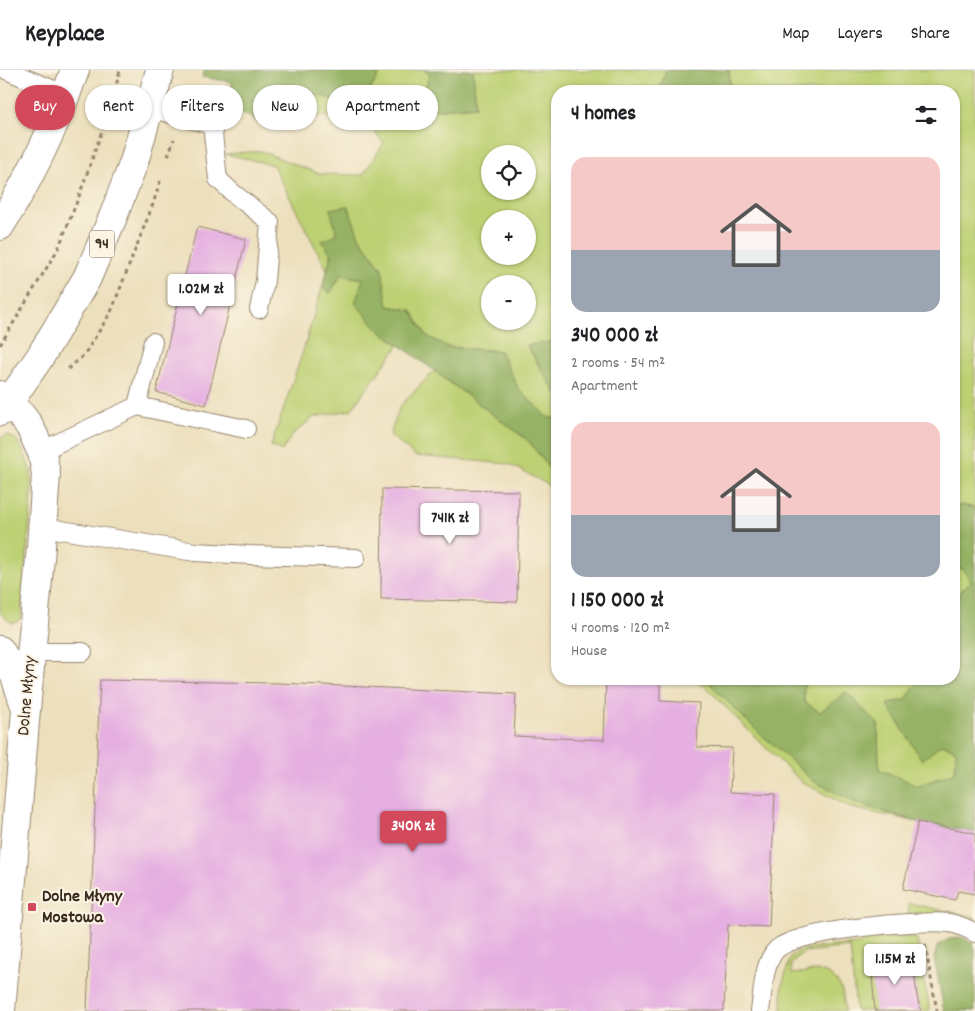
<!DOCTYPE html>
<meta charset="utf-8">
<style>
:root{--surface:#fff;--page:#f6f6f6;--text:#202124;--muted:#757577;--line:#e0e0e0;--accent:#d1495b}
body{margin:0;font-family:Dekko,sans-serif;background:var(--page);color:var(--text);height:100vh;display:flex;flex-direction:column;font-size:19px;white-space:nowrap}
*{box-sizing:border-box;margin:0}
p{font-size:16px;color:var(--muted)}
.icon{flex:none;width:28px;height:28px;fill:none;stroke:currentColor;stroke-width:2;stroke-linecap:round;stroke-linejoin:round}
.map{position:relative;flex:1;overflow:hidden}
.details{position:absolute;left:551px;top:15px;width:409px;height:600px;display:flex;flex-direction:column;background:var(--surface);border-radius:20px;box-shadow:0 1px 4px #0004}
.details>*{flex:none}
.hud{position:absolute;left:15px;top:15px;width:461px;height:45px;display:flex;gap:10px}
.fabs{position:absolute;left:481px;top:75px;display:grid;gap:10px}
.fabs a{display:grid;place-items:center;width:55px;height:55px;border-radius:50%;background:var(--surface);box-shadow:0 1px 4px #0004;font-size:25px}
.price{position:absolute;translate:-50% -42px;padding:0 11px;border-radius:5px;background:#fff;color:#222;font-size:16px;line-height:32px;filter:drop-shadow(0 1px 2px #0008)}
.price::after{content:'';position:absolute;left:50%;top:30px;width:15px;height:11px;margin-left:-8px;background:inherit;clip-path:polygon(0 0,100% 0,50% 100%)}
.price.on{background:var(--accent);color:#fff}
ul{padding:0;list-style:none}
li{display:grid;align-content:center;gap:10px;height:265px;padding:0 20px}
li span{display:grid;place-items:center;height:155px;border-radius:15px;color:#555}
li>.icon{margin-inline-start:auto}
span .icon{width:90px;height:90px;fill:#fffc;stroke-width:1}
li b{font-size:21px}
h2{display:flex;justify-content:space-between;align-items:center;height:60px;padding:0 20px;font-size:21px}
.pill{padding:0 18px;border-radius:22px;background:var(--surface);box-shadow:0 1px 4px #0004;font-size:18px;line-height:45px}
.pill.on{background:var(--accent);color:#fff}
header{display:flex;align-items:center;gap:30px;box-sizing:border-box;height:70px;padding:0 25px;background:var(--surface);border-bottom:1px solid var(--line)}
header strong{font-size:24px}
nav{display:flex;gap:28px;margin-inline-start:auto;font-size:18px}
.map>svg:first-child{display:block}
.green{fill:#bdd073;stroke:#7c7d48;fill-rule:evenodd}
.forest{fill:#96b265;stroke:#686e42}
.building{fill:#e5afe1}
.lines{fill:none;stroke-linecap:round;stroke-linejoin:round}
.lane-casing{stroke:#94846d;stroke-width:20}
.secondary-casing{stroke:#94846d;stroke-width:30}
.primary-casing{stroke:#94846d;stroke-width:30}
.path{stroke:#94846d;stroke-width:3;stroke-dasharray:4 4;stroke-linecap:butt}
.lane{stroke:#fff;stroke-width:18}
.secondary{stroke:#fff;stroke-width:28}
.primary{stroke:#fff;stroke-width:28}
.poi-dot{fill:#d1495b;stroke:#fcf5e5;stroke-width:2}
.labels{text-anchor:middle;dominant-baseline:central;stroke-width:4;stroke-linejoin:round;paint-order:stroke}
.shield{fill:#fcf5e5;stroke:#75675a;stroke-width:1}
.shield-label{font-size:16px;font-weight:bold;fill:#3b2a1e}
.street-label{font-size:18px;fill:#3b2a1e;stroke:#fcf5e5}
.poi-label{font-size:18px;font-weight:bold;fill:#3b2a1e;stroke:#fcf5e5;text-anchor:start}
</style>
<header>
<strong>Keyplace</strong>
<nav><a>Map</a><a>Layers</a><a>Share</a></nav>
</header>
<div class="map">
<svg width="975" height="941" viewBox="0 0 975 941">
<rect width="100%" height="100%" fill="#fcf5e5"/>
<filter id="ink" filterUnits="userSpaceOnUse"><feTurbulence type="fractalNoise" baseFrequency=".02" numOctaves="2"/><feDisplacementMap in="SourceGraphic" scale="10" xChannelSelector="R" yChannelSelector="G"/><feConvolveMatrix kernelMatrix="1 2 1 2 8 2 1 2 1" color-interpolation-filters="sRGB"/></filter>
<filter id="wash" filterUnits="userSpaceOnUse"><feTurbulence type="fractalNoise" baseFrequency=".0096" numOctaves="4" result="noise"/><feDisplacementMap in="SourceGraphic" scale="20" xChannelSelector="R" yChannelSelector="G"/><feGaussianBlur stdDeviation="1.12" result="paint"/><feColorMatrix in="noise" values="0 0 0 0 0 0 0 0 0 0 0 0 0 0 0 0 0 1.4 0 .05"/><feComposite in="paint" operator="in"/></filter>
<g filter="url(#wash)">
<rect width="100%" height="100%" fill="#ecdfbc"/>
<path class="green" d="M382,0H424L430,4L418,41L476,36L473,2L464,0H666L659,21H558L557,271L527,276L546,307L557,324V349L547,347L519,320L500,281L448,277L427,266L411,240L387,236L382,199L359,167L348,136L337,164L327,200L273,95L225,84L261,81L320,104L363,105L384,73L363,48L321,46L267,58L280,35L309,23L337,30L369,22ZM490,84H528V121H490ZM490,149H528V186H490ZM490,214H528V251H490Z
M729,0H975V438L962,435L954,438V21H727L730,16Z
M341,205L363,209L378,259L399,275L351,340L314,347L293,364L282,381L271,376L302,284L322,218L330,223Z
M434,301L529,371L557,409V422L545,413L509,394L415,386L390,365L400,336Z
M8,365L16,369L18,372L24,383L31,402L32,427L21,548L17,552L11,553L0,543V368Z
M954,498H963L971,511L954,528Z
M694,609H711L708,612L760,664L856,733L918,752L851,738L802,712L763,675L704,615H700Z
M804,609H912L920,612L905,630L888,635L923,689L942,674L957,680L955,702L918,716L879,699L878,654L846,622L820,642L804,632Z
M908,833L975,847V851L963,848L909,846Z
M883,867H908L917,869L930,941H921L917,927L913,889L875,941H856L850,877L805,882L797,887L791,895L792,904C801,903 811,901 820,901C824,902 827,903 831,906C844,916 843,926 845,941H782V916L789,891L792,886L799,881L811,878L858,874L875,868Z"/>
<path class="forest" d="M205,0H382L369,21L337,30L309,23L280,35L267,58L232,36V12L202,7Z
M424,0H464L473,1L476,36L417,41L430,4Z
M666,0H729L730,16L727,21H659Z
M348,136L359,167L382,199L388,236L411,240L427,266L448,277L500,281L519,320L547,347L557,349V409L529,371L378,259L355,233L363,209L341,205L330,223L322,218L332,185L322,171L337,164L330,139Z
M557,271H558L557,324L546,307L527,275Z
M962,435L975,438V763L918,752L856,733L813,711L774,675L760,664L708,612L711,609H804V632L820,642L846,622L878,654L879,699L918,716L955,702L956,680L942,674L922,690L887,634L905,630L919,612L912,609H954V528L971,511L963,499L954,498V438Z
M961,867L972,873L975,878V941H944L934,887L938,875L949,869Z"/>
<g id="blocks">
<path class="building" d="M197,157L246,169L206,335L156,322Z
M382,419L519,421L517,532L381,529Z
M606,609H660V631L699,633L697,677L732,678L730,722L775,724L769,857L728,855L724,941H87L100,610L278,613L516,624L514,666L604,670Z
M918,752L975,763V824L958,821L955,830L903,819Z
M913,889L917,927L921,941H875L871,893Z"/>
</g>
</g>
<g filter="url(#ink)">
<use href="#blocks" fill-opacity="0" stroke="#94846d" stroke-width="1"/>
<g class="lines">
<g class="lane-casing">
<path id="lane" d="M6,0L66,25
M150,38L212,55L218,109L233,123L270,152L265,211L259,239
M137,336L246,359
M42,383L56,374L137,336L153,272
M43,457L195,482L250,485L356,488
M32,582H83
M760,941C763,923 763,892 777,879C798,860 920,849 950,853C959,855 967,858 975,863"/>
</g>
<g class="secondary-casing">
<path id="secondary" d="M0,156C32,105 55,57 75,0
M0,325L22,346L30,357L42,383L46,404L41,477L26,640L1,941
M0,580L15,606L24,633"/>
</g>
<g class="primary-casing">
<path id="primary" d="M0,342L9,332L40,287L87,208L113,147L134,92L160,0"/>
</g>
<path class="path" d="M168,86L174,69
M0,275L58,179L78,129L112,32L120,0
M68,299L84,285L111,242L153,134L161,109
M925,875L937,941"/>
<use href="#lane" class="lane"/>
<use href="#secondary" class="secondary"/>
<use href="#primary" class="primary"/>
</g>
</g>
<rect class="poi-dot" x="27" y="832" width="10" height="10" rx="2.5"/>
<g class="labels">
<rect class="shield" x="89.5" y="160.5" width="25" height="27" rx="4"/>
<g class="shield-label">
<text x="102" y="174">94</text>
</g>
<g class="street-label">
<text transform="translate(28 626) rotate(-85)">Dolne Młyny</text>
</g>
<g class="poi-label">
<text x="42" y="827">Dolne Młyny<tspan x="42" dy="21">Mostowa</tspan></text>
</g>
</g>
</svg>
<div class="fabs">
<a><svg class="icon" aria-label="locate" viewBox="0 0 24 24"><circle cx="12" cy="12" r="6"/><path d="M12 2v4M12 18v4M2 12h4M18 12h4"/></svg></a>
<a>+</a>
<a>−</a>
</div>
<b class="price" style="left:201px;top:246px">1.02M zł</b>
<b class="price" style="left:450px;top:475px">741K zł</b>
<b class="price on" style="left:413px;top:783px">340K zł</b>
<b class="price" style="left:895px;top:916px">1.15M zł</b>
<div class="hud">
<a class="pill on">Buy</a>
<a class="pill">Rent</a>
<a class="pill">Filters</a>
<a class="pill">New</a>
<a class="pill">Apartment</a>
</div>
<section class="details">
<h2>4 homes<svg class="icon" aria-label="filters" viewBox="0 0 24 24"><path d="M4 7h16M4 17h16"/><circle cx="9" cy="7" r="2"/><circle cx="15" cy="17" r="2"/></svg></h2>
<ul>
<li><span style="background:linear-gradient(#f6c9c9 60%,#9aa5b1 0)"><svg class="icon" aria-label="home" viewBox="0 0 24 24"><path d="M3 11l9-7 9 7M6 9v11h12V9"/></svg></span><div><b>340 000 zł</b><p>2 rooms · 54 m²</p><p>Apartment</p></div></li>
<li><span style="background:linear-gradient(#f6c9c9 60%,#9aa5b1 0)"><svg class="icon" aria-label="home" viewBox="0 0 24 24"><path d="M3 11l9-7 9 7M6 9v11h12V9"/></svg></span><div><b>1 150 000 zł</b><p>4 rooms · 120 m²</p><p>House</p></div></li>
</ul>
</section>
</div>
